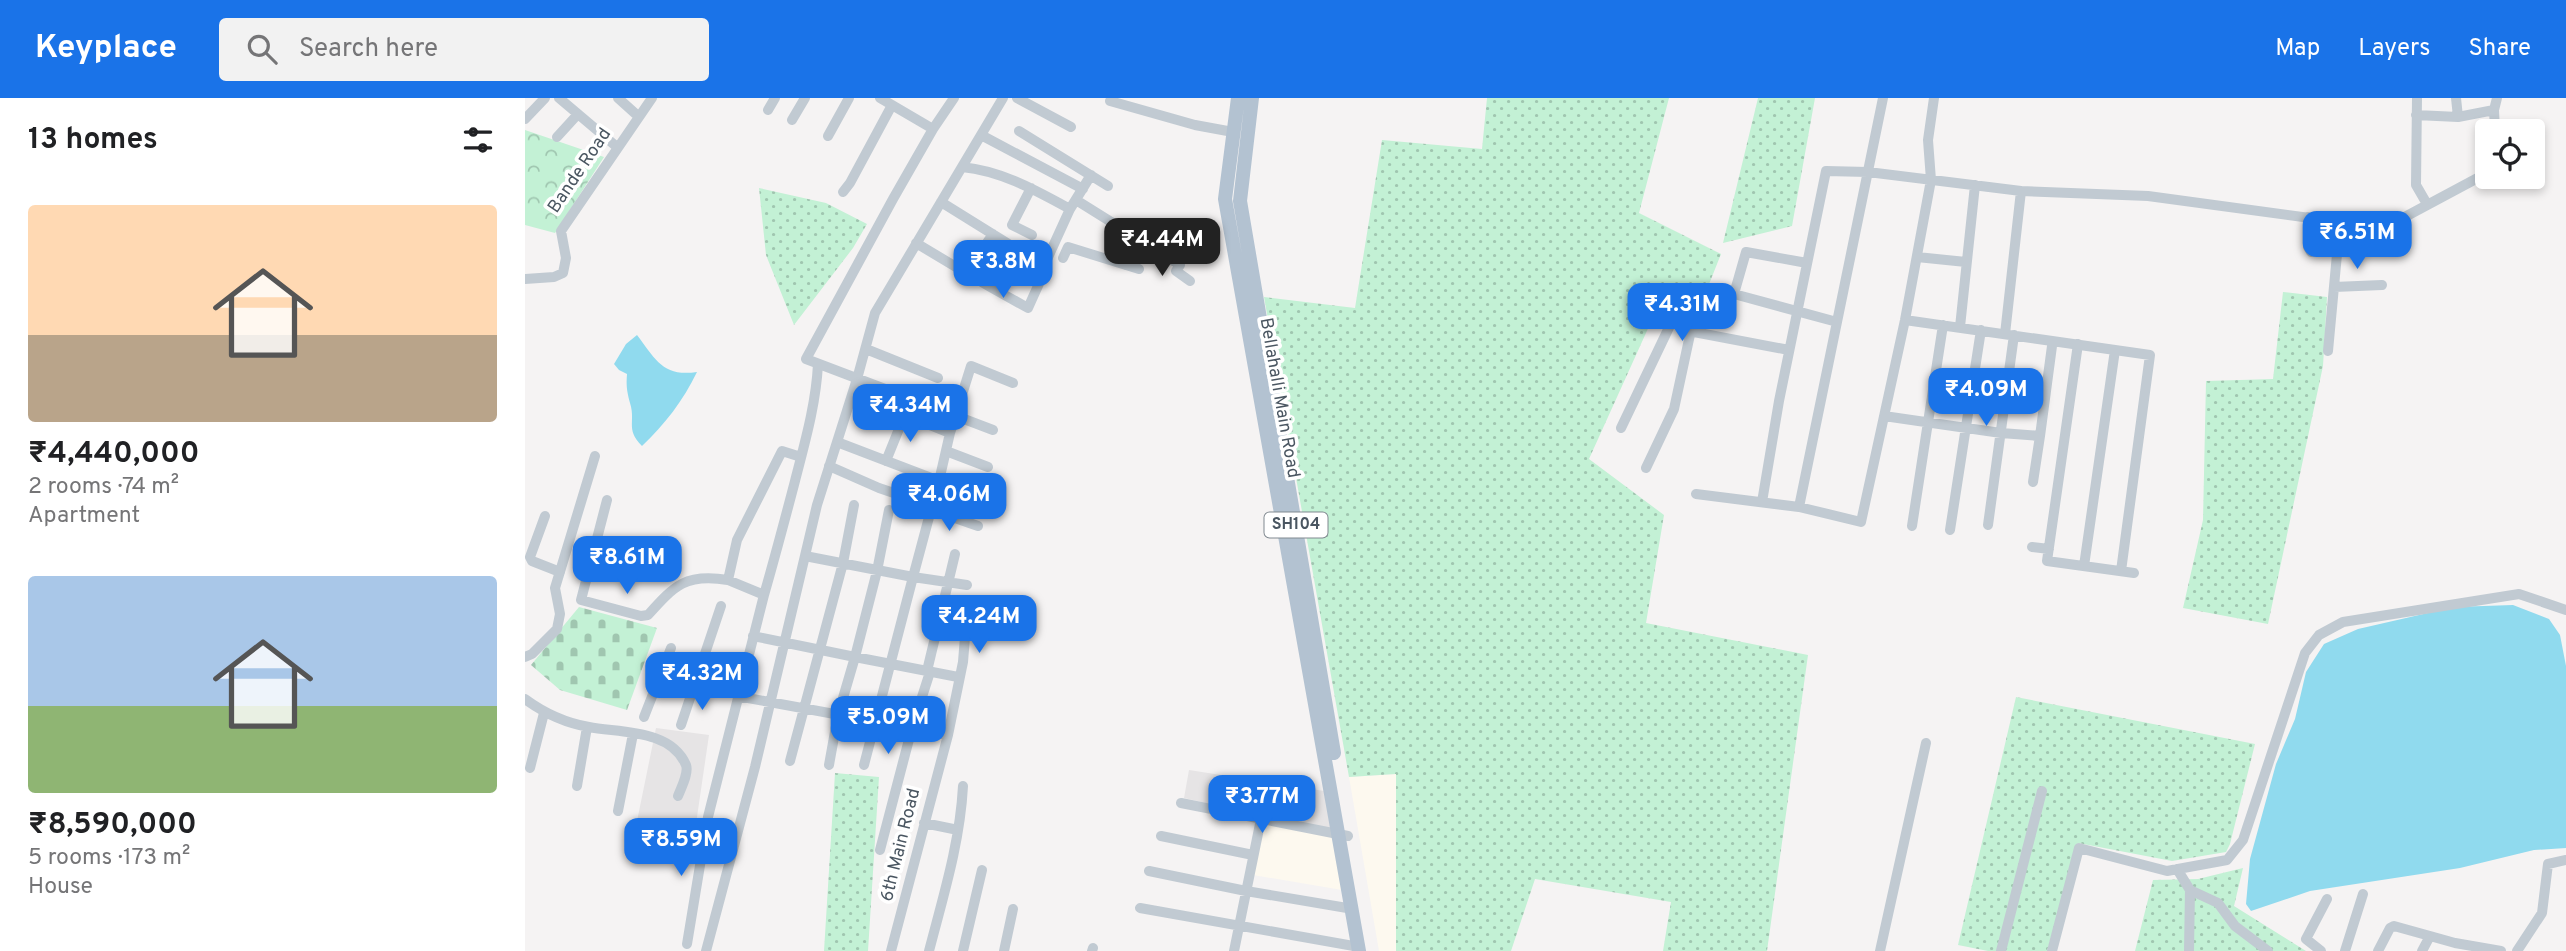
<!DOCTYPE html>
<meta charset="utf-8">
<style>
:root{--surface:#fff;--page:#f2f2f2;--text:#202124;--muted:#757577;--accent:#1a73e8}
body{margin:0;font-family:Overpass,sans-serif;background:var(--page);color:var(--text);height:100vh;display:flex;flex-direction:column;font-size:26px;white-space:nowrap}
*{box-sizing:border-box;margin:0}
p{font-size:23px;color:var(--muted)}
.icon{flex:none;width:38px;height:38px;fill:none;stroke:currentColor;stroke-width:2;stroke-linecap:round;stroke-linejoin:round}
.map{position:relative;flex:1;overflow:hidden}
.sheet{display:flex;flex-direction:column;background:var(--surface);width:525px}
.sheet>*{flex:none}
.buttons{position:absolute;left:1950px;top:21px;display:grid;gap:14px}
.buttons a{display:grid;place-items:center;width:70px;height:70px;border-radius:7px;background:var(--surface);box-shadow:0 4px 10px #0003;font-size:35px}
.price{position:absolute;translate:-50% -60px;padding:0 16px;border-radius:14px;background:var(--accent);color:#fff;font-size:23px;line-height:46px;filter:drop-shadow(0 2px 4px #0008)}
.price::after{content:'';position:absolute;left:50%;top:42px;width:21px;height:16px;margin-left:-10px;background:inherit;clip-path:polygon(0 0,100% 0,50% 100%)}
.price.on{background:#222;color:#fff}
ul{padding:0;list-style:none}
li{display:grid;align-content:center;gap:14px;height:371px;padding:0 28px}
li span{display:grid;place-items:center;height:217px;border-radius:7px;color:#555}
li>.icon{margin-inline-start:auto}
span .icon{width:126px;height:126px;fill:#fffc;stroke-width:1}
li b{font-size:30px}
h2{display:flex;justify-content:space-between;align-items:center;height:84px;padding:0 28px;font-size:30px}
header{display:flex;align-items:center;gap:42px;box-sizing:border-box;height:98px;padding:0 35px;background:var(--accent);color:#fff}
header strong{font-size:33px}
nav{display:flex;gap:38px;margin-inline-start:auto;font-size:24px}
.search{width:490px;height:63px;background:var(--page);display:flex;align-items:center;gap:18px;box-sizing:border-box;padding:0 24px;border-radius:7px;color:var(--muted);font-size:26px}
main{display:flex;flex:1;min-height:0}
.map>svg:first-child{display:block}
.commercial{fill:#fdf9ef}
.education{fill:#e6e4e5}
.green{fill:url(#green-dots)}
.forest{fill:url(#forest-crowns)}
.cemetery{fill:url(#cemetery-stones)}
.water{fill:#90daee}
.lines{fill:none;stroke-linecap:round;stroke-linejoin:round}
.minor{stroke:#c1cad2;stroke-width:10}
.major{stroke:#b3c2d1;stroke-width:14}
.labels{text-anchor:middle;dominant-baseline:central;stroke-width:7;stroke-linejoin:round;paint-order:stroke}
.shield{fill:#fff;stroke:#808990;stroke-width:2}
.shield-label{font-size:16px;font-weight:bold;fill:#4a5661}
.street-label{font-size:18px;fill:#4a5661;stroke:#fff}
</style>
<header>
<strong>Keyplace</strong>
<div class="search"><svg class="icon" aria-label="search" viewBox="0 0 24 24"><circle cx="10" cy="10" r="6"/><path d="M15 15l6 6"/></svg>Search here</div>
<nav><a>Map</a><a>Layers</a><a>Share</a></nav>
</header>
<main>
<section class="sheet">
<h2>13 homes<svg class="icon" aria-label="filters" viewBox="0 0 24 24"><path d="M4 7h16M4 17h16"/><circle cx="9" cy="7" r="2"/><circle cx="15" cy="17" r="2"/></svg></h2>
<ul>
<li><span style="background:linear-gradient(#ffd9b3 60%,#b9a48a 0)"><svg class="icon" aria-label="home" viewBox="0 0 24 24"><path d="M3 11l9-7 9 7M6 9v11h12V9"/></svg></span><div><b>₹4,440,000</b><p>2 rooms · 74 m²</p><p>Apartment</p></div></li>
<li><span style="background:linear-gradient(#a9c7e8 60%,#8fb573 0)"><svg class="icon" aria-label="home" viewBox="0 0 24 24"><path d="M3 11l9-7 9 7M6 9v11h12V9"/></svg></span><div><b>₹8,590,000</b><p>5 rooms · 173 m²</p><p>House</p></div></li>
</ul>
</section>
<div class="map">
<svg width="2041" height="853" viewBox="0 0 2041 853">
<defs>
<pattern id="green-dots" width="8" height="8" patternUnits="userSpaceOnUse" patternTransform="scale(1.75)"><rect width="8" height="8" fill="#c3f1d5"/><path d="M2 2h.1M6 6h.1" fill="none" stroke="#a0c6b0" stroke-width="1.8" stroke-linecap="round"/></pattern>
<pattern id="forest-crowns" width="20" height="18" patternUnits="userSpaceOnUse" patternTransform="scale(1.75)"><rect width="20" height="18" fill="#c3f1d5"/><path d="M2 6a3 3 0 1 1 6 0M12 15a3 3 0 1 1 6 0" fill="none" stroke="#a0c6b0"/></pattern>
<pattern id="cemetery-stones" width="16" height="16" patternUnits="userSpaceOnUse" patternTransform="scale(1.75)"><rect width="16" height="16" fill="#c3f1d5"/><path d="M2 7V4a2 2 0 0 1 4 0v3zM10 15v-3a2 2 0 0 1 4 0v3z" fill="#a0c6b0"/></pattern>
</defs>
<rect width="100%" height="100%" fill="#f5f3f3"/>
<path class="commercial" d="M871,676V853H854L824,679Z
M738,724L807,739L817,792L728,777Z"/>
<path class="education" d="M131,630L184,637L167,753L111,728Z
M664,672L799,693L806,733L659,700Z"/>
<path class="green" d="M962,0H1144L1114,115L1196,156L1169,224L1135,204L1064,361L1139,417L1121,525L1283,557L1242,853H1138L1146,804L1010,781L986,853H871V676L824,679L739,199L830,210L857,42L957,51Z
M1233,0H1290L1267,128L1198,145Z
M234,90L301,105L342,126L328,150L269,227L241,157Z
M1758,194L1802,199L1798,268L1743,526L1658,510L1678,422L1681,283L1748,281Z
M1491,599L1730,646L1705,746L1701,754L1647,763L1553,745L1522,853H1463L1433,847Z
M310,675L354,679L343,853H299Z
M1718,770L1709,808L1781,853H1610L1628,782L1673,781Z"/>
<path class="forest" d="M0,32L79,59L30,135L0,127Z"/>
<path class="cemetery" d="M54,509L132,530L102,612L35,592L6,567Z"/>
<path class="water" d="M112,237C131,262 138,279 172,274C158,303 140,326 117,348C100,331 111,324 105,305C102,294 101,288 102,276L94,272L89,266L101,246Z
M1988,507L2024,521L2035,537L2041,568V750L2009,752L1935,770L1785,793L1726,813L1721,806L1725,761L1751,666L1770,621L1781,574L1799,546L1833,531L1929,509Z"/>
<g class="lines">
<path class="minor" d="M34,0L92,49
M93,0L113,18
M355,0L408,31
M429,0L408,31L368,101L281,261L468,332
M492,0L546,29
M1892,0L1891,87L1902,106
M1931,0L1933,19
M585,3L670,27L708,34
M243,12L250,0
M1891,17L1933,19L1969,12
M0,21L20,0
M267,22L280,0
M494,33L583,88
M1970,33L1969,12L1972,0
M456,37L558,91
M303,38L324,0
M32,39L53,16
M437,69C477,73 510,92 545,111L566,77
M506,90L487,127L507,137
M1496,93L1623,98L1815,124L1861,125L1876,121L1962,75
M318,94L325,85L367,7
M551,102L655,167L651,173L665,183
M416,104L519,168L545,111
M1783,119V149L1786,154L1803,150L1807,123
M391,145L441,175L468,136
M1392,159L1441,164
M538,160L543,149L614,171
M1282,165L1221,154L1209,196L1312,224
M601,167L614,142
M441,175L467,190L489,150
M0,181L29,179L38,175L41,160L36,133L127,0
M1809,189L1857,187
M467,190L503,210L517,179L519,168
M1380,222L1625,257L1596,473
M1435,229L1450,87
M1553,246L1522,463L1609,475
M341,251L413,280
M1803,253L1815,124
M328,296L425,335L446,268L488,285
M1359,318L1476,335L1515,338L1508,384
M1096,330L1149,219L1169,234L1264,252
M1515,338L1527,248
M312,344L414,383L425,335
M421,353L463,369
M276,359L257,353L212,442L203,482L239,497C250,459 260,421 270,383C280,344 291,306 293,266
M361,363L380,316
M304,368L354,390L407,408L414,383L457,393
M1121,370L1149,311L1166,232
M1171,396L1274,409L1358,0
M82,402L56,502L116,518L123,517C150,487 161,475 203,482
M1237,404L1254,303L1301,73L1343,74L1496,93L1480,236
M1274,409L1336,424L1380,222L1406,82L1403,42L1409,0
M407,412L453,428
M20,418L5,459L7,463L35,474
M1463,427L1489,237
M1387,428L1418,227
M1425,432L1456,232
M1507,449L1524,451
M280,458L388,479L407,408
M1559,468L1590,252
M228,538L330,559L352,473L364,412
M0,559L7,556L32,531L35,516L30,490L70,358
M402,573L430,456
M135,582L170,590L213,594
M212,598L423,637
M0,601C19,615 41,625 64,629C95,635 146,631 161,667C164,675 156,690 153,698
M119,619L146,550
M156,627L196,508
M265,663L318,465L329,407
M304,667L313,617L330,559L433,579
M339,667L388,479L442,487
M5,670L19,615
M52,688L62,629
M656,705L823,738
M93,713L108,636
M399,725L433,732
M636,738L728,757
M355,752L387,630L405,574
M1652,771L1665,792L1693,805L1710,828L1743,853
M624,773L721,793L828,811
M615,810L834,849
M162,846L183,719L239,497
M181,853L230,669L292,407L332,281L350,215L478,0
M366,853L423,637L438,564L441,526
M404,853C418,799 435,745 438,688
M438,853L457,772
M479,853L488,811
M567,853L568,850
M709,853L736,721
M1355,853L1401,645
M1476,853L1517,693
M1527,853L1554,750L1642,773L1702,762L1718,742L1780,555L1794,537L1818,524L1994,496L2041,512
M1664,853L1665,792
M1796,853L1781,841L1802,801
M1820,853L1838,796
M1853,853L1865,830L1869,828L1905,838
M1897,853L1905,838L1930,845L1976,853
M1992,853L2017,815L2023,766L2041,762"/>
<path class="major" d="M713,0L700,101L834,853
M727,0L715,103L809,655"/>
</g>
<g class="labels">
<rect class="shield" x="739.5" y="414.5" width="63" height="25" rx="5"/>
<g class="shield-label">
<text x="771" y="427">SH104</text>
</g>
<g class="street-label">
<text transform="translate(55 73) rotate(-56)">Bande Road</text>
<text transform="translate(754 300) rotate(80)">Bellahalli Main Road</text>
<text transform="translate(376 747) rotate(-76)">6th Main Road</text>
</g>
</g>
</svg>
<div class="buttons">
<a><svg class="icon" aria-label="locate" viewBox="0 0 24 24"><circle cx="12" cy="12" r="6"/><path d="M12 2v4M12 18v4M2 12h4M18 12h4"/></svg></a>
</div>
<b class="price" style="left:1832px;top:173px">₹6.51M</b>
<b class="price on" style="left:637px;top:180px">₹4.44M</b>
<b class="price" style="left:478px;top:202px">₹3.8M</b>
<b class="price" style="left:1157px;top:245px">₹4.31M</b>
<b class="price" style="left:1461px;top:330px">₹4.09M</b>
<b class="price" style="left:385px;top:346px">₹4.34M</b>
<b class="price" style="left:424px;top:435px">₹4.06M</b>
<b class="price" style="left:102px;top:498px">₹8.61M</b>
<b class="price" style="left:454px;top:557px">₹4.24M</b>
<b class="price" style="left:177px;top:614px">₹4.32M</b>
<b class="price" style="left:363px;top:658px">₹5.09M</b>
<b class="price" style="left:737px;top:737px">₹3.77M</b>
<b class="price" style="left:156px;top:780px">₹8.59M</b>
</div>
</main>
